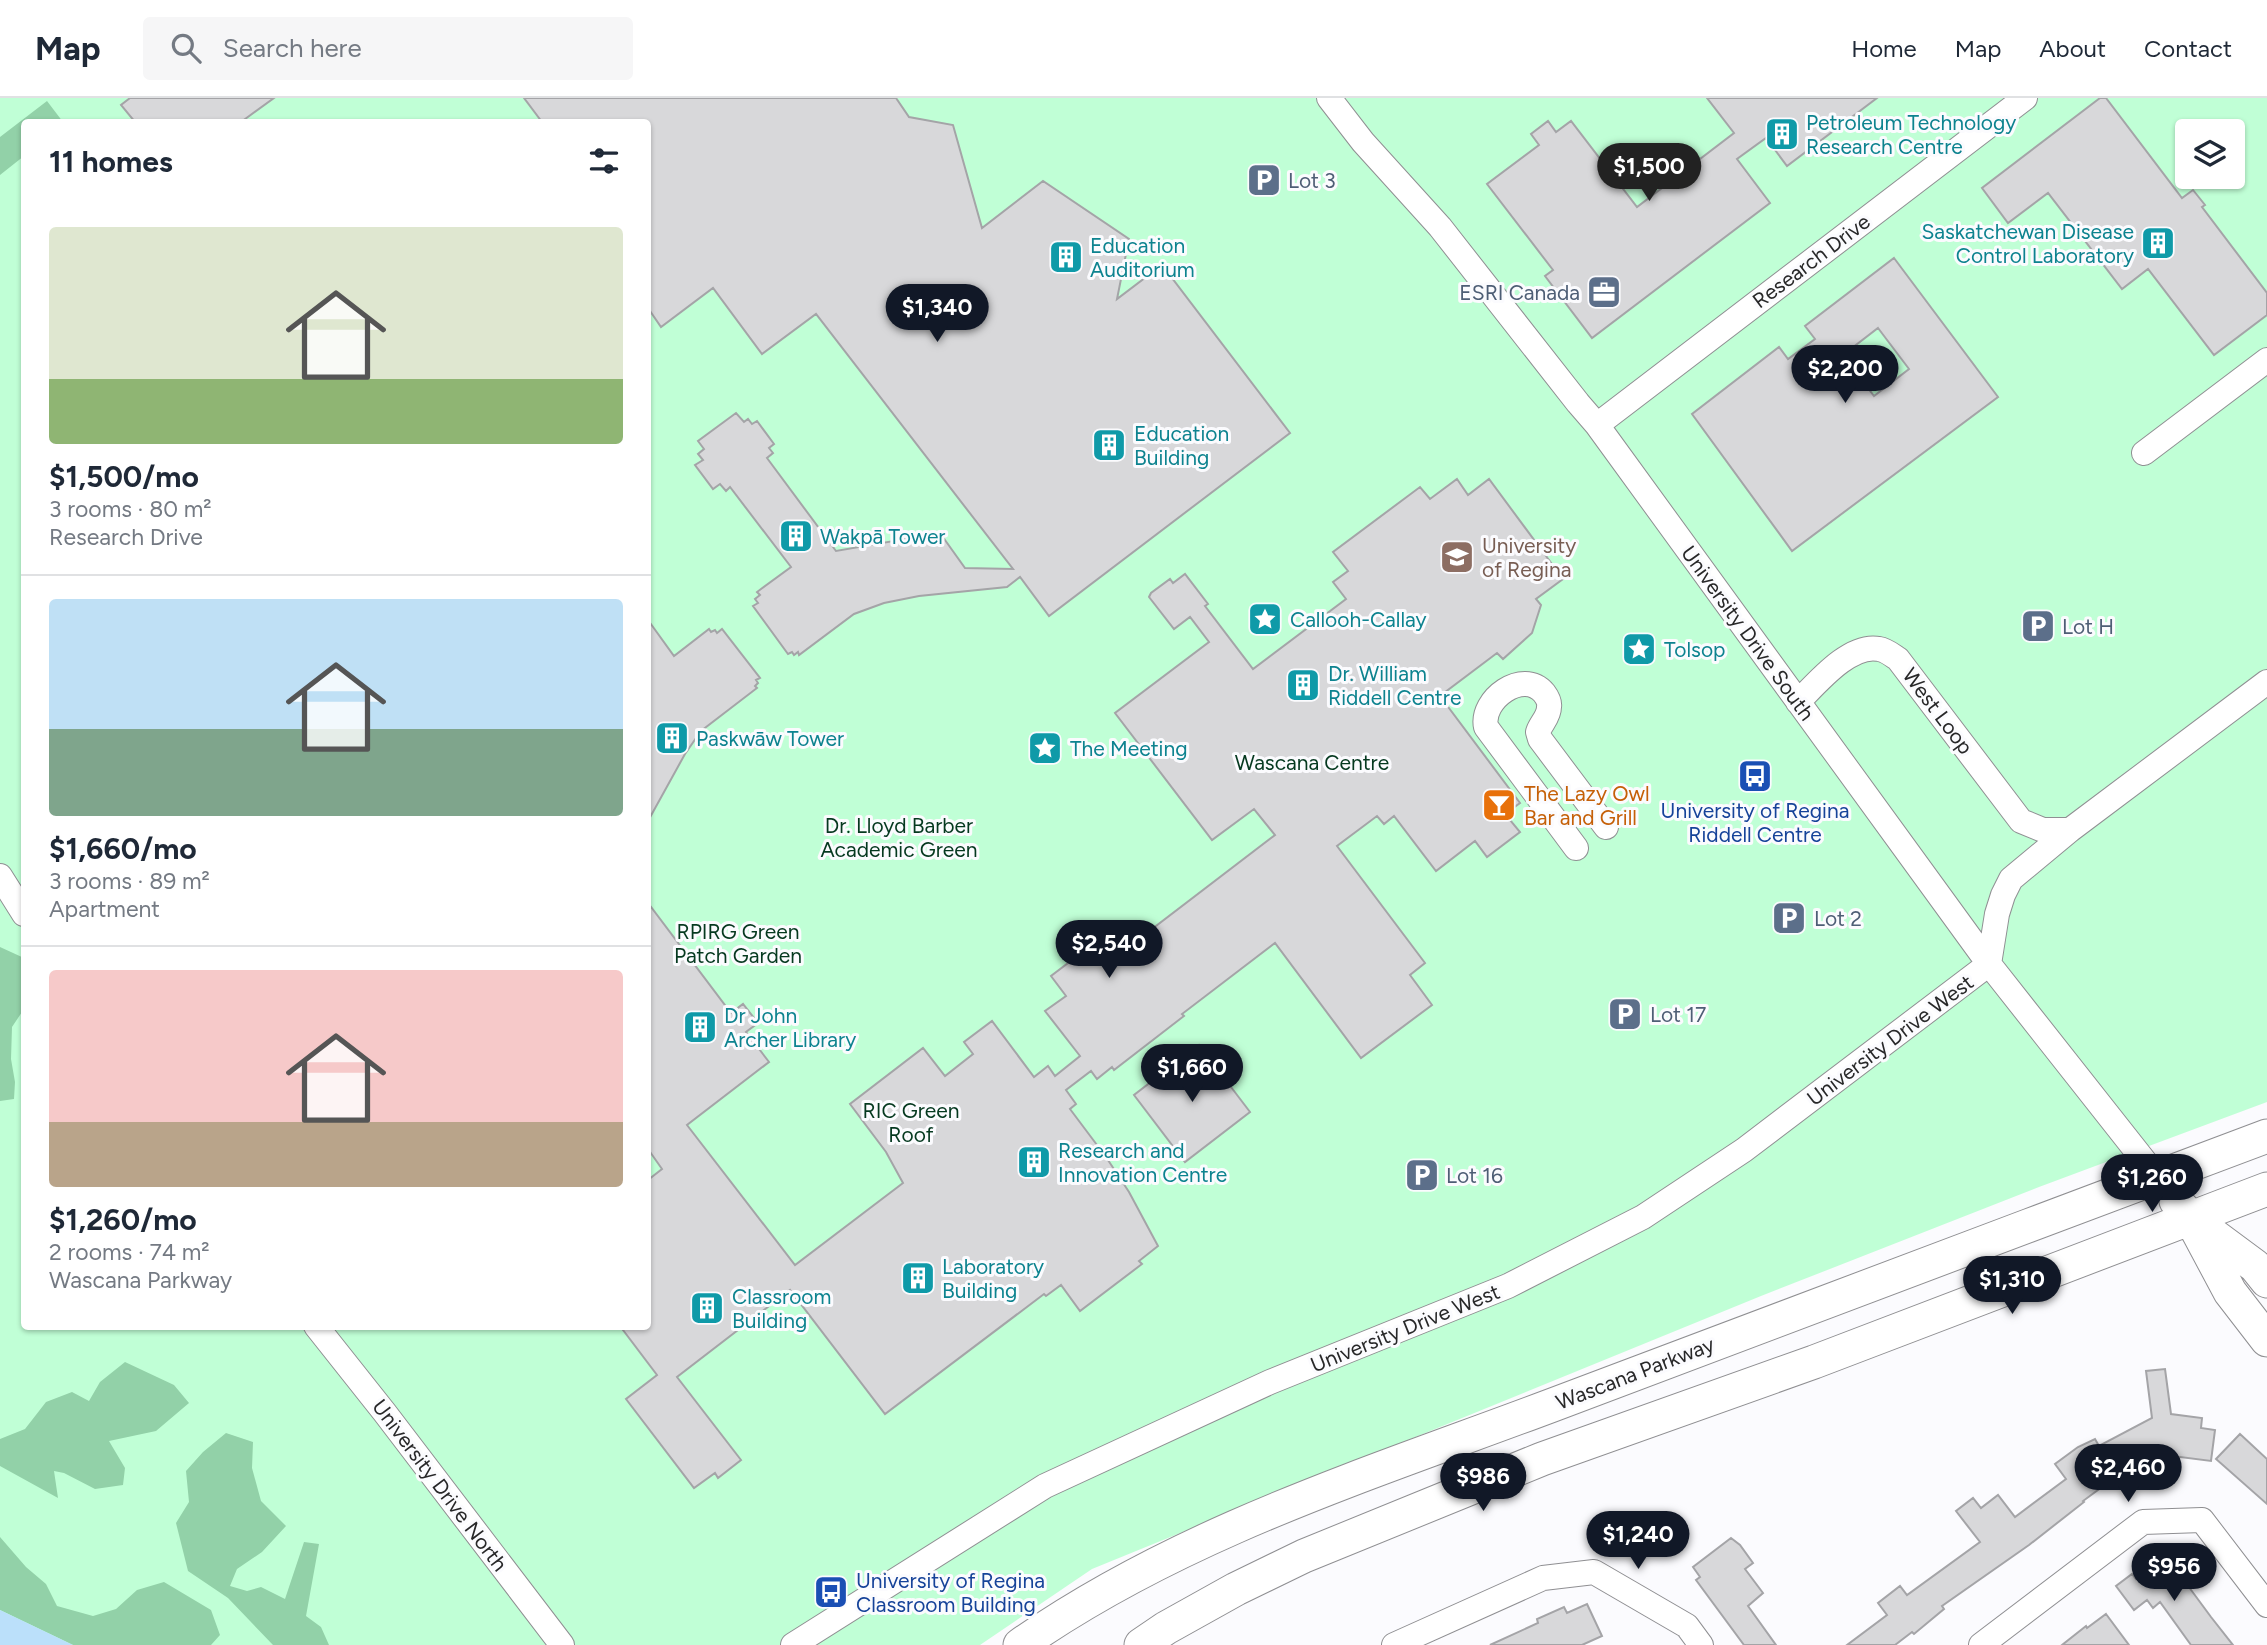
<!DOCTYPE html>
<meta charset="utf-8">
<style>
:root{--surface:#fff;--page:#f6f6f7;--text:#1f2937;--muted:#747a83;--line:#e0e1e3;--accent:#111827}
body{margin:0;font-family:Figtree,sans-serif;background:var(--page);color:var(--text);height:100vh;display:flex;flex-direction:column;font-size:26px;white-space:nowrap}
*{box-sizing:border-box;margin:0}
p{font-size:23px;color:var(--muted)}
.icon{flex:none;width:38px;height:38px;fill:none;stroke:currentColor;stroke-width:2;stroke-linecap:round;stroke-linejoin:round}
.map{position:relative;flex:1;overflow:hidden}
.details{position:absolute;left:21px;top:21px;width:630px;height:1211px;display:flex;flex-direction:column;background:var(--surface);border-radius:7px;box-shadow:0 2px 5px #0004}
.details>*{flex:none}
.tools{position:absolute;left:2175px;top:21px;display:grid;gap:14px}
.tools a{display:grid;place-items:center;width:70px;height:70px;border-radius:7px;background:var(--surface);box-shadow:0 2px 5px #0004;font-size:35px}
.price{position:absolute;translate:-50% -60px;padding:0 16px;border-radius:24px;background:var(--accent);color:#fff;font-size:23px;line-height:46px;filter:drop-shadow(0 2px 4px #0008)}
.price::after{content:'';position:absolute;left:50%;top:42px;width:21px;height:16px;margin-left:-10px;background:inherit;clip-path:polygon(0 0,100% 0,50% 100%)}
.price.on{background:#222;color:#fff}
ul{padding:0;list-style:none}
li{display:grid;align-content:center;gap:14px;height:371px;padding:0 28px}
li+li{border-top:2px solid var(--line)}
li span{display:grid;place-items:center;height:217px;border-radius:7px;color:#555}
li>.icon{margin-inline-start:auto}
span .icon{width:126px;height:126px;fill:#fffc;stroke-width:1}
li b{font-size:30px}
h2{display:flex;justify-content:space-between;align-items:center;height:84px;padding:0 28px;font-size:30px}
header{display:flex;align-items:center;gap:42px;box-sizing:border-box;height:98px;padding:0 35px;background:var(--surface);border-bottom:2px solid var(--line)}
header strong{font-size:33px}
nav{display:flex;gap:38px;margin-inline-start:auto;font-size:24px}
.search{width:490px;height:63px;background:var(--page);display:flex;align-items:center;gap:18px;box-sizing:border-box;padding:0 24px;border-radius:7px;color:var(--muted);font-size:26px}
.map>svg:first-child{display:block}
.green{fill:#c0ffd6;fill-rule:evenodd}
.forest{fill:#92d1a8}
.water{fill:#bbe0fa}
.building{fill:#d8d8da;stroke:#a4a4a7;stroke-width:2;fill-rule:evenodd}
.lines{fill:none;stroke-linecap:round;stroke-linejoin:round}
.street-casing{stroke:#8f8f92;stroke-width:26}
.secondary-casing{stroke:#8f8f92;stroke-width:35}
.street{stroke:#fff;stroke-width:24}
.secondary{stroke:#fff;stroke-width:33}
.labels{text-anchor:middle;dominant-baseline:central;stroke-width:6;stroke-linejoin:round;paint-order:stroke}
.culture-label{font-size:21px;fill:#0d838f;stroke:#fbfbfe;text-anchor:start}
.service-label{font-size:21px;fill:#4e5e75;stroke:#fbfbfe;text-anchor:start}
.street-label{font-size:21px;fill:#282829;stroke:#fbfbfe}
.education-label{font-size:21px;fill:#785e54;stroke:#fbfbfe;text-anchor:start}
.park-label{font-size:21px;fill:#05391f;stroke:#fbfbfe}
.food-label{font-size:21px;fill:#c56008;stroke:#fbfbfe;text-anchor:start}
.transit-label{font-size:21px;fill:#164399;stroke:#fbfbfe}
</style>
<header>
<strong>Map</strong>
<div class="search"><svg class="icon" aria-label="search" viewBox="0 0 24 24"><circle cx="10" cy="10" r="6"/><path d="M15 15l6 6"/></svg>Search here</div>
<nav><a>Home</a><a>Map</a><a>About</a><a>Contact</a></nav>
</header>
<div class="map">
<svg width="2267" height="1547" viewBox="0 0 2267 1547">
<rect width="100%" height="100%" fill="#fbfbfe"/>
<path class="green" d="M0,0H2267V1004L2039,1089L1761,1198L1092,1471L980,1547H0ZM24,24H648V1228H24ZM2188,33H2233V79H2188Z"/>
<path class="forest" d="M47,3L63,24H24V58L0,77V39Z
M0,849L24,860V911L12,929L11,961L15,984L14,1001L0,1003Z
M125,1264L174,1287L189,1305L156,1333L109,1343L125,1370L123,1387L95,1391L64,1375L54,1373L58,1400L0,1368V1341L25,1331L46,1304L72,1294L89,1303L100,1284Z
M226,1335L253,1344L252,1370L261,1403L286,1428L262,1454L237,1471L230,1488L247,1493L261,1489L285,1501L304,1444L319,1446L306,1518L321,1529L329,1547H273L228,1500L188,1473L176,1425L189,1404L186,1373L203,1354Z
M0,1439L26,1469L46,1486L57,1508L93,1518L116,1511L137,1492L164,1484L211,1512L220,1537L211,1547H73L0,1512Z"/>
<path class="water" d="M0,1512L73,1547H0Z"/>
<path class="building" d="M130,0H274L241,24H135L121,7Z
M524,0H896L909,19L953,27L982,130L1043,83L1129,141L1117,201L1162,167L1290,335L1049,518L1020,479L1007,489L919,498L884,505L854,516L799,557L798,554L794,557L792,554L788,556L753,508L758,505L755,501L760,497L757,494L791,469L730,389L726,393L720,386L713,391L695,367L703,362L698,356L704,351L698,343L736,315L744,324L748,321L752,326L757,323L774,346L769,350L773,355L767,360L836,453L940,435L965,470L1013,471L816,216L762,256L713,190L661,229L648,210V24H542Z
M1707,0H1877L1787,68L1766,40L1737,61L1770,105L1592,240L1545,178L1553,172L1487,86L1539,47L1531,36L1548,23L1556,34L1571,23L1637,109L1734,35Z
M2100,0H2106L2182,100L2193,92L2205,107L2202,109L2267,195V217L2214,257L2148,171L2122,191L2048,95L2008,125L1982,90Z
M1894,160L1998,299L1792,453L1692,316L1779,249L1788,261L1815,241L1805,228ZM1878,230L1909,271L1874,298L1843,257Z
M1457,381L1468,397L1489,381L1563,481L1536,501L1541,507L1532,535L1503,561L1497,555L1440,598L1520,705L1505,716L1520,734L1487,759L1475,743L1436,773L1394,718L1384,726L1377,718L1337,748L1425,865L1410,877L1432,907L1361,960L1275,845L1182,916L1184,918L1114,972L1112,969L1097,981L1091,973L1066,992L1076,1006L1070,1011L1106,1059L1129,1094L1158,1148L1139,1163L1142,1166L1080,1213L1061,1187L1046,1198L1044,1196L885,1316L790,1192L677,1279L741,1362L718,1380L715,1375L694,1390L626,1301L657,1277L620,1228H648V1082L662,1071L648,1051V805L731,915L743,906L758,925L746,934L769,964L687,1027L795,1167L903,1085L886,1054L850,1006L923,950L945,978L973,956L964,944L992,923L1034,979L1048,968L1055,978L1080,958L1045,913L1066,898L1051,878L1117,828L1131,847L1275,737L1254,711L1212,742L1115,615L1209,544L1190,519L1174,531L1149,499L1151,495L1170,481L1173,485L1185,476L1208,506L1205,508L1253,571L1346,501L1333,484L1348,473L1333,454L1420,389L1430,401Z
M648,522L674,558L709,531L711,534L715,532L717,535L722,531L760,580L756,582L758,585L755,588L757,590L701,633L685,656L648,723Z
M1199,947L1250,1014L1185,1064L1134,997Z
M2165,1271L2171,1316L2202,1320L2201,1330L2215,1332L2211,1363L2149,1355L2101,1380L2106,1386L2083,1403L2084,1404L2029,1447L1942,1508L1944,1511L1914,1536L1912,1534L1895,1547H1847L1887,1517L1878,1505L1900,1488L1907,1497L1980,1444L1956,1413L1973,1400L1981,1410L1998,1397L2015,1419L2066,1381L2055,1366L2078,1349L2095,1341L2099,1348L2152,1320L2146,1273Z
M2240,1336L2267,1361V1406L2216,1361Z
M1731,1440L1740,1447L1753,1465L1745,1471L1763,1495L1748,1508L1776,1547H1744L1696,1482L1700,1479L1693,1469Z
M2166,1458L2211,1519L2233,1547H2191L2160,1504L2153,1510L2147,1502L2134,1512L2116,1488L2132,1476L2136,1481Z
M1587,1506L1602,1538L1582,1547H1490L1538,1525L1537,1521L1564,1509L1567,1515Z
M2106,1516L2129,1547H2062L2086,1528L2087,1530Z"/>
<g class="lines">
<g class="street-casing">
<path id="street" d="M1329,0L1363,44L1440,129L1578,305L1597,327L1989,866L2157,1079
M1597,327L2025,0
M2144,355L2267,262
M1798,604C1817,585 1850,545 1879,551C1886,552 1892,557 1898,561L2021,723L2043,732H2070L2267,584
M1576,750L1486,629C1480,602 1523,570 1544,595C1547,599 1550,604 1549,609C1549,619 1541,625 1538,634L1540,641L1606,729
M0,778L24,816
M1989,866L1997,816L2003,797L2011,781L2070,732
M316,1228L385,1315L562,1547
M793,1547L1045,1388L1270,1284L1508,1188L1643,1119L1744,1052L1989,866
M1394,1547L1543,1480L1594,1474L1687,1528L1701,1547
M1981,1547L2143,1424L2202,1422L2267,1507"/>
</g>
<g class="secondary-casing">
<path id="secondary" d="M2176,1103L2190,1119L2230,1194L2267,1242
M2197,1125L2255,1168L2267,1183
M1020,1547C1180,1435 1369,1376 1550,1308C1789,1217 2028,1128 2267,1038
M1141,1547L1166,1530L1236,1491L1304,1458L1542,1361L1814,1264L2267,1091"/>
</g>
<use href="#street" class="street"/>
<use href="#secondary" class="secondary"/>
</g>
<defs>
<g id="building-square" transform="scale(1.75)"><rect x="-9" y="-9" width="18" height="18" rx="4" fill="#0f9aa8" stroke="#fbfbfe"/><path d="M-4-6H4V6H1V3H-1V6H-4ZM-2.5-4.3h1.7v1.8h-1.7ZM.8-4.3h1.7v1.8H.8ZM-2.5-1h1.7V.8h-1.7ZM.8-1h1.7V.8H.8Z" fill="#fff"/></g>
<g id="parking-square" transform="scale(1.75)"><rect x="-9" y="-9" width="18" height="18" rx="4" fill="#5c6f8a" stroke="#fbfbfe"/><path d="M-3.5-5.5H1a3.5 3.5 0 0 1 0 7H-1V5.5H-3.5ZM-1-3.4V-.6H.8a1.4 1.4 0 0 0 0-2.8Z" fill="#fff"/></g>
<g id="office-square" transform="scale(1.75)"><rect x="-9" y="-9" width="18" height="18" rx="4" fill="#5c6f8a" stroke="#fbfbfe"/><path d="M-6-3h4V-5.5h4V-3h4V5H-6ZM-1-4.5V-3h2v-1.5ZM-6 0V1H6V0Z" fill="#fff"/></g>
<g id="university-square" transform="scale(1.75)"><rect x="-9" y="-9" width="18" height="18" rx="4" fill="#8d6e63" stroke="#fbfbfe"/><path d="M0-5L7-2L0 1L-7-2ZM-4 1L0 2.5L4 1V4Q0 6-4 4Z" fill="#fff"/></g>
<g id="sight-square" transform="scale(1.75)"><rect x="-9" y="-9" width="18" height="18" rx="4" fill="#0f9aa8" stroke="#fbfbfe"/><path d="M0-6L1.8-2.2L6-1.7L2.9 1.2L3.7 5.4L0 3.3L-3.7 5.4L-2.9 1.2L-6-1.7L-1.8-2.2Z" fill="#fff"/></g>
<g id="bus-square" transform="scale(1.75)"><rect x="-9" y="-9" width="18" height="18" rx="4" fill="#1a4fb4" stroke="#fbfbfe"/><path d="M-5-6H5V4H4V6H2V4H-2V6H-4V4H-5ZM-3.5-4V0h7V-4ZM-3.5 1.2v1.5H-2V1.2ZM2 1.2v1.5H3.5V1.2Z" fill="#fff"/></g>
<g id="bar-square" transform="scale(1.75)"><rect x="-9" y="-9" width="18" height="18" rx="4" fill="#e8710a" stroke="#fbfbfe"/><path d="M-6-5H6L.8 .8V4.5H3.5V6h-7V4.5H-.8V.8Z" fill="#fff"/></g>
</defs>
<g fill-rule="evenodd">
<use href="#building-square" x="1782" y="36"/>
<use href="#parking-square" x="1264" y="82"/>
<use href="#building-square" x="2158" y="145"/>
<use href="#building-square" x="1066" y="159"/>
<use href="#office-square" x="1604" y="194"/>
<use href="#building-square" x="1109" y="347"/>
<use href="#building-square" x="796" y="438"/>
<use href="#university-square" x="1457" y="459"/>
<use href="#sight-square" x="1265" y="521"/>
<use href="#parking-square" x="2038" y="528"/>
<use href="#sight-square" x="1639" y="551"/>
<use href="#building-square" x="1303" y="587"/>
<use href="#building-square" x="672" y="640"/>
<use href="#sight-square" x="1045" y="650"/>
<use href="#bus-square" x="1755" y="678"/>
<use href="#bar-square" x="1499" y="707"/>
<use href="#parking-square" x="1789" y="820"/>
<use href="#parking-square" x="1625" y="916"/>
<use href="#building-square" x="700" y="929"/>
<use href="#building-square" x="1034" y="1064"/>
<use href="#parking-square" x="1422" y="1077"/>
<use href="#building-square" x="918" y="1180"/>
<use href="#building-square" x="707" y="1210"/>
<use href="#bus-square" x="831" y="1494"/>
</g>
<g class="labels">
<g class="culture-label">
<text x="1806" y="24">Petroleum Technology<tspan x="1806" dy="24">Research Centre</tspan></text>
<text x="2134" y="133" text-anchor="end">Saskatchewan Disease<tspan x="2134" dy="24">Control Laboratory</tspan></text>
<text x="1090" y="147">Education<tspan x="1090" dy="24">Auditorium</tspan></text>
<text x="1134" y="335">Education<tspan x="1134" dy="24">Building</tspan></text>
<text x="820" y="438">Wakpā Tower</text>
<text x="1290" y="521">Callooh-Callay</text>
<text x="1664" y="551">Tolsop</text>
<text x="1328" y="575">Dr. William<tspan x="1328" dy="24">Riddell Centre</tspan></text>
<text x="696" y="640">Paskwāw Tower</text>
<text x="1070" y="650">The Meeting</text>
<text x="724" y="917">Dr John<tspan x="724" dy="24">Archer Library</tspan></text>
<text x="1058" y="1052">Research and<tspan x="1058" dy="24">Innovation Centre</tspan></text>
<text x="942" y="1168">Laboratory<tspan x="942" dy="24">Building</tspan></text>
<text x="732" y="1198">Classroom<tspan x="732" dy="24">Building</tspan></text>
</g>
<g class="service-label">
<text x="1288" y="82">Lot 3</text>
<text x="1580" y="194" text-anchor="end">ESRI Canada</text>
<text x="2062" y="528">Lot H</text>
<text x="1814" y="820">Lot 2</text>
<text x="1650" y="916">Lot 17</text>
<text x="1446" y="1077">Lot 16</text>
</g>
<g class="street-label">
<text transform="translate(1811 163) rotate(-37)">Research Drive</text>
<text transform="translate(1748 535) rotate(54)">University Drive South</text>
<text transform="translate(1938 613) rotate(53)">West Loop</text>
<text transform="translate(1890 942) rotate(-37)">University Drive West</text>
<text transform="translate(1405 1230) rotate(-22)">University Drive West</text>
<text transform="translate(1635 1275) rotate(-21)">Wascana Parkway</text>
<text transform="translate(440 1387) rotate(53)">University Drive North</text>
</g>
<g class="education-label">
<text x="1482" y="447">University<tspan x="1482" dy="24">of Regina</tspan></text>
</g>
<g class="park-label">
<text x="1312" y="664">Wascana Centre</text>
<text x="899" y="727">Dr. Lloyd Barber<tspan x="899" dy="24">Academic Green</tspan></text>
<text x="738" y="833">RPIRG Green<tspan x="738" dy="24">Patch Garden</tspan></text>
<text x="911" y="1012">RIC Green<tspan x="911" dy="24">Roof</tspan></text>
</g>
<g class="food-label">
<text x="1524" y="695">The Lazy Owl<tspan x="1524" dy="24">Bar and Grill</tspan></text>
</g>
<g class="transit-label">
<text x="1755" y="712">University of Regina<tspan x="1755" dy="24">Riddell Centre</tspan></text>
<text x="856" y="1482" text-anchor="start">University of Regina<tspan x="856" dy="24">Classroom Building</tspan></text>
</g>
</g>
</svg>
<div class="tools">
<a><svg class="icon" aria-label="layers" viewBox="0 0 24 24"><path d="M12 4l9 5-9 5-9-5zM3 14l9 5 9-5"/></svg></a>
</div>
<b class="price on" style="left:1649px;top:105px">$1,500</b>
<b class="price" style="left:937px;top:246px">$1,340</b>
<b class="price" style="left:1845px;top:307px">$2,200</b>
<b class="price" style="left:1109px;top:882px">$2,540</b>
<b class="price" style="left:1192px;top:1006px">$1,660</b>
<b class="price" style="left:2152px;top:1116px">$1,260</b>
<b class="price" style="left:2012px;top:1218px">$1,310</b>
<b class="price" style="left:2128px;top:1406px">$2,460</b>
<b class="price" style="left:1483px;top:1415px">$986</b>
<b class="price" style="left:1638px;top:1473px">$1,240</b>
<b class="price" style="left:2174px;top:1505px">$956</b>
<section class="details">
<h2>11 homes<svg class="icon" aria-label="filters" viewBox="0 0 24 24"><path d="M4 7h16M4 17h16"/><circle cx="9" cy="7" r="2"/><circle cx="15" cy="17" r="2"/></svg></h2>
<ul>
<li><span style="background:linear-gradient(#dfe7d0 70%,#8fb573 0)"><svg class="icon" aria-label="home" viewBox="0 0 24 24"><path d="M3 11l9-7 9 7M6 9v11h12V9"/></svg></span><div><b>$1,500/mo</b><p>3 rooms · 80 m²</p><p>Research Drive</p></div></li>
<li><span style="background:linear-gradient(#bfe0f5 60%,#7fa58c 0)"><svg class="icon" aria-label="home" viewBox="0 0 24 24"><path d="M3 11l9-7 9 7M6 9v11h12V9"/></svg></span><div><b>$1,660/mo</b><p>3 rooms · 89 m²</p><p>Apartment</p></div></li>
<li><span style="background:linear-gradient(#f6c9c9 70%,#b9a48a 0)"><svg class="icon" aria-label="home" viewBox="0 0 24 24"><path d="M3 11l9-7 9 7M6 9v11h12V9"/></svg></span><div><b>$1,260/mo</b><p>2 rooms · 74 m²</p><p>Wascana Parkway</p></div></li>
</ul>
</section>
</div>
